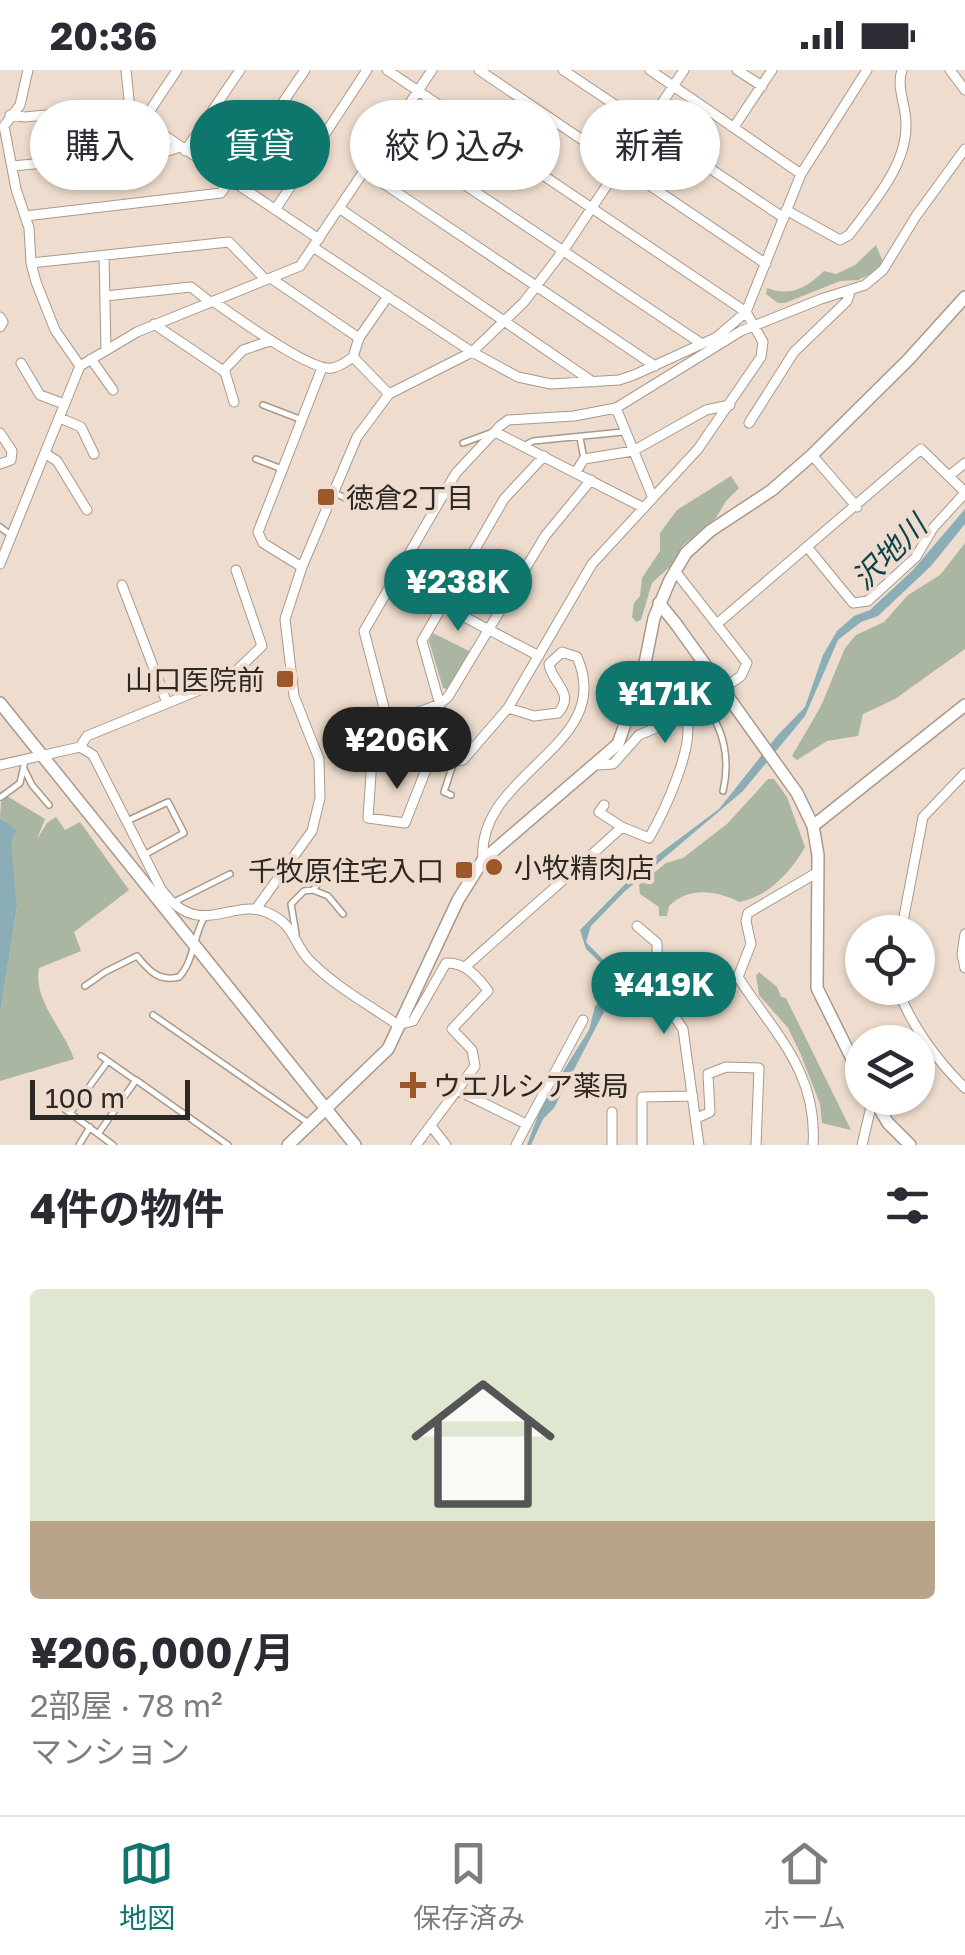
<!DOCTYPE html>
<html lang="ja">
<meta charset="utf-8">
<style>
:root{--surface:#fff;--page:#f2f2f3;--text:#2b2b33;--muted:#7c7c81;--line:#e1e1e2;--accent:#0f766e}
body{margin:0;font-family:"Golos Text","Noto Sans JP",sans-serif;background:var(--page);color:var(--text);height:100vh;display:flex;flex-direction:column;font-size:38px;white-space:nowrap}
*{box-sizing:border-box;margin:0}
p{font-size:32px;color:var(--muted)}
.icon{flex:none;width:55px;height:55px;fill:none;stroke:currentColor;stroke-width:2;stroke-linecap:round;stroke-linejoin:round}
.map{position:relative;height:1075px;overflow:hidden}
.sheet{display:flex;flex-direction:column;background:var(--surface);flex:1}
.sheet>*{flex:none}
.guide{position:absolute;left:30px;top:30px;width:905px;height:90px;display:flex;gap:20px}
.fabs{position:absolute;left:845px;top:845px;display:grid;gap:20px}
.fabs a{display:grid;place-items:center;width:90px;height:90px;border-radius:50%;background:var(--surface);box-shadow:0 2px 8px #0004;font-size:50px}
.scale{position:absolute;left:30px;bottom:25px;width:160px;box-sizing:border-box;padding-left:10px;border:5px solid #2e2822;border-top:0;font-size:28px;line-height:35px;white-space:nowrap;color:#2e2822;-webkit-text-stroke:8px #eeddce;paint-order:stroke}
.price{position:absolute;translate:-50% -85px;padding:0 22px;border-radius:35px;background:var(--accent);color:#fff;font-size:32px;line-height:65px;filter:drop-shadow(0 2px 5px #0008)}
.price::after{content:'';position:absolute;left:50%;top:60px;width:30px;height:22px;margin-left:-15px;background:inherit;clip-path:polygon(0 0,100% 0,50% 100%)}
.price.on{background:#222;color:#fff}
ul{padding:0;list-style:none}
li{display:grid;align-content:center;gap:20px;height:530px;padding:0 30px}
li span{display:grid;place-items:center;height:310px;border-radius:10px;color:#555}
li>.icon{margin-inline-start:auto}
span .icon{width:180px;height:180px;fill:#fffc;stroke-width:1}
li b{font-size:42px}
h2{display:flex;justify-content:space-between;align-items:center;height:120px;padding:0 30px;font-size:42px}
.pill{padding:0 35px;border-radius:45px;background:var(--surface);box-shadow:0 2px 8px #0004;font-size:35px;line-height:90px}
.pill.on{background:var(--accent);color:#fff}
.status{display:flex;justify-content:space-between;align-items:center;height:70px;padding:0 50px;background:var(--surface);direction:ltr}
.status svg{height:28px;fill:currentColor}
.menu{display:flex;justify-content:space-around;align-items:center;height:140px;border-top:2px solid var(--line);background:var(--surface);font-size:28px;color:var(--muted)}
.menu a{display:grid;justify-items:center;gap:5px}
.menu .on{color:var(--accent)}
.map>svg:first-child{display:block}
.green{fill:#aab5a2}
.water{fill:#8aadb6}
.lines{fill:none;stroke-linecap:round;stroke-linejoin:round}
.service-casing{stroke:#a9998b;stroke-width:8}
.minor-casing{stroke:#a9998b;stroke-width:11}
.tertiary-casing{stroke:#a9998b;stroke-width:14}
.service{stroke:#fff;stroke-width:5}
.minor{stroke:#fff;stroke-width:9}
.tertiary{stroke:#fff;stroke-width:11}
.tertiary-bridge-casing{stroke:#a9998b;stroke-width:14;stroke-linecap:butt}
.tertiary-bridge{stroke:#fff;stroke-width:11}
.poi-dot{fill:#9c5829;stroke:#eeddce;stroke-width:4}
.labels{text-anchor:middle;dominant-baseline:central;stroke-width:8;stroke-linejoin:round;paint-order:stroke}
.poi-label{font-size:28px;fill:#2e2822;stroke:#eeddce;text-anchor:start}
.water-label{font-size:30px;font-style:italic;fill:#0d434d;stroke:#eeddce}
</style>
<div class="status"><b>20:36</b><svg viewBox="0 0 49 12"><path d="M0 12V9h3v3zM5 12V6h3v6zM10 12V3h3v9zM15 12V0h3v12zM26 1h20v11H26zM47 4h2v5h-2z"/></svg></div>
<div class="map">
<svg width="965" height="1075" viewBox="0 0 965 1075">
<rect width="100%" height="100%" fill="#eeddce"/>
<path class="green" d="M876,175L883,192L871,204L858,210L840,211L785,233H778L766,224L767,218C791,227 806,218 824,201L836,204L855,195Z
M731,406L739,418L726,431L716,448L682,476L674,493L652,513L641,550L636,552L632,547L634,533L640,526L642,508L660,481V463L677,440Z
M965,473V579L895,629L863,644L858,666L827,671L797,690L792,686L821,636L845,578L856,565L884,552L908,525L940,505Z
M433,563L471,582L447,619L443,618L429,571Z
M768,709H774L787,727L805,777C791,802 768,827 739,832C717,821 690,816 669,836L667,846H659V837L640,824L639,815L666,793L683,788L727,754Z
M7,726L45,749L37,769L47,753L56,747L65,760L80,752L129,820L74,862L81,881L39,898C33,931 64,959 74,989L0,1011V944L17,837L10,773L15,762L0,747L1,732Z
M759,902L777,917L781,927L786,928L851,1060L822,1053L820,1034L801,985L788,958L759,925L756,906Z"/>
<path class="water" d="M965,439V454L931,496L878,546L861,552L838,570L805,646L743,721L624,822L591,856L586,872L616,903L633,891L634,893L607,936L554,1038L543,1049L531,1075H527L542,1035L589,960L595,936L611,922L607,899L586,879L580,860L643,796L719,739L777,666L805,637L823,585L837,561L854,546L870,540L913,500Z
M0,748L16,760L11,773L17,837L0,944Z"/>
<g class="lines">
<g class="service-casing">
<path id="service" d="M263,335L302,350
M580,368L584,389
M463,373L493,362
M523,376L533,371L623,362
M256,389L282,399
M334,423L362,435
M0,457L12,466
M703,636C725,656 730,692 723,721
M24,699L32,715L49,735
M451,725L444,722L454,691
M1,727L20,713L25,691
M127,751L168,732L184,763L144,785
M313,820L328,826L343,844
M174,832L230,804
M296,864L291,834L304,821L313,820L330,798
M85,916L105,902L137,886C149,901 159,912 179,907C194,891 193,867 204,848
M153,945L307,1052
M101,986L135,1010
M51,1029L113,1075
M70,1043L108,991
M98,1064L136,1010L228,1075
M79,1075L90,1057"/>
</g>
<g class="minor-casing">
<path id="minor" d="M28,0L20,35L4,56L16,119L29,158L31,193L36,212L55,260L80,296
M126,0L130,40L134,45L319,169
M387,0L746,242L763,272L761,287L698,379L592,494L508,638L534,646L558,643C576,623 552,614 549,594L562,582L577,587C617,676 476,702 483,790
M479,0L766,194
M563,0L784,148
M650,0L801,104
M737,0L762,16
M950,0L965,20
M10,45L25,47L130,37
M143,51L177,0
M734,57L772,0
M389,64L702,274
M185,81L240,0
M12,96L165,82L180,77
M365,101L655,296
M339,138L593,312
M275,140L367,0
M786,140L840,170L849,165C873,133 907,95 906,54C906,34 896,18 902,0
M25,146L221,123L305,0
M313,177L472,282L518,307L551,314L619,310L634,305L717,267L746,242L801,104L867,0
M104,186L106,280
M31,193L229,172L266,210
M272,209L359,268
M105,226L191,217L210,232
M213,231C233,245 311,302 332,298C340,297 347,291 353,287L359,268L388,226
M0,247L3,252L0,257
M154,254L225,302L234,332
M353,287L389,324
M91,289L113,320
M21,293L40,325L64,334
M223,301L243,280L270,271
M616,338L653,428
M60,348L81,357L94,384
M749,353L794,282L847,231L850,222
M495,362L644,438
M0,363L12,381L11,390L0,394
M46,384L57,391L87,440
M812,385L857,437
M576,402L584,389L633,381L706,340L730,335
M950,405L965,393
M808,478L853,533L868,531L916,487L933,458L965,423
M0,494L80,296L137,262L300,196L432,0
M302,497L263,473L258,462L322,298
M675,501L747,593L741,606L685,646
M394,510L539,586
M122,515L167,633
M718,553L921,379L965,422
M440,635L422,571L504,429L544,386
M387,649L364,561L456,403L500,356L508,350L574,346L616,338L741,261L821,229L865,215L883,200L916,146L965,79
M80,677L87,666L229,608L262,576L236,500
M371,693L427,697L428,694L463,690L508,638
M0,695L80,677L93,685L161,819C198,871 232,828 266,842C297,855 292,874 311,892C336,917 369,935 398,955L413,951L446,893C465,892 478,907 488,921L452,959L472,980L475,996L416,1075
M597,695L613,694L639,665L685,646C698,671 663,744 649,768L622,757
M427,697L405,753L368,748L374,660C395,641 428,646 448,627L545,466L591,410
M256,839L312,761L320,728L319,689L294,626L285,549L302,497L357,367L389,324L472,282L524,232L563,181L684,0
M637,856L657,873L658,923L683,959L699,1075
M901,862L923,747L965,703
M965,864L962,884L965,898
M465,897C517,850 570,805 622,757L599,742L604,735
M898,918C909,953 939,993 965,1018
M459,1021L526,1054
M697,1048L710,1042L708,1004L726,997L759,998L756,1075
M431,1056L446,1075
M516,1075L583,950
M612,1075V1042
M642,1075V1027L693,1026
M813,1075C818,1002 774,963 738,907L751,874L746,851L748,843L818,802
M862,1075L873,1028"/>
</g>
<g class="tertiary-casing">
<path id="tertiary" d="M659,533L676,554
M0,633L355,1075
M797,723L813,756L818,785L817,918L862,1009
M813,756L965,635
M873,1028L888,1053L910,1075
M288,1075L388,979L458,830L483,790L618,674L643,603L654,548L670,510L686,483L710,461L772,420L812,385L908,290L965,227"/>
</g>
<use href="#service" class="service"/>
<use href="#minor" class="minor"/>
<use href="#tertiary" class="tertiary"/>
<g class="tertiary-bridge-casing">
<path id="tertiary-bridge" d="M676,554L797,723"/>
</g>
<use href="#tertiary-bridge" class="tertiary-bridge"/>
</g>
<g class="poi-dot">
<rect x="316" y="417" width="20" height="20" rx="5"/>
<rect x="275" y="599" width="20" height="20" rx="5"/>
<circle cx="494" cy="797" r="10"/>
<rect x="454" y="790" width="20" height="20" rx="5"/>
<path d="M408 1000h10v10h10v10h-10v10h-10v-10h-10v-10h10z"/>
</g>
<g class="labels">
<g class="poi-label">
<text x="346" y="427">徳倉2丁目</text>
<text x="265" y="609" text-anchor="end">山口医院前</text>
<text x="514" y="797">小牧精肉店</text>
<text x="444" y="800" text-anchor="end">千牧原住宅入口</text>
<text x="433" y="1015">ウエルシア薬局</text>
</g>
<g class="water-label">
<text transform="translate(889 482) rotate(-45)">沢地川</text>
</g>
</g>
</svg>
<div class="fabs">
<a><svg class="icon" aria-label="locate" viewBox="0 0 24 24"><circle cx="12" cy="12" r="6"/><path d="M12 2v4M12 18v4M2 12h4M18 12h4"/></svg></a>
<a><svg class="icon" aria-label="layers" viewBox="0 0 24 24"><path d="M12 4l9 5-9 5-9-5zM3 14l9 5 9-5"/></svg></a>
</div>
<div class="scale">100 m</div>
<b class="price" style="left:458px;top:564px">¥238K</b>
<b class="price" style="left:665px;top:676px">¥171K</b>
<b class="price on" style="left:397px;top:722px">¥206K</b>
<b class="price" style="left:664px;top:967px">¥419K</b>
<div class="guide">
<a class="pill">購入</a>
<a class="pill on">賃貸</a>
<a class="pill">絞り込み</a>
<a class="pill">新着</a>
</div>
</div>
<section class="sheet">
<h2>4件の物件<svg class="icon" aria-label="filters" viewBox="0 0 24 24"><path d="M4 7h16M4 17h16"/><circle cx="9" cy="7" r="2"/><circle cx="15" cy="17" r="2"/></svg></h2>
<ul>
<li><span style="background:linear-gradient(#dfe7d0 75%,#b9a48a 0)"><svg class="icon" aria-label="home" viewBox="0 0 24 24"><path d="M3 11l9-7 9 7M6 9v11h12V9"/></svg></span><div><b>¥206,000/月</b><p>2部屋 · 78 m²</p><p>マンション</p></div></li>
</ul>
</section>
<nav class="menu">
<a class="on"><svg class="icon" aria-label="map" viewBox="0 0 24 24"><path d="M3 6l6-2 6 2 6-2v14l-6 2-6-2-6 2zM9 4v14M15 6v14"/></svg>地図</a>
<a><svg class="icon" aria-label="saved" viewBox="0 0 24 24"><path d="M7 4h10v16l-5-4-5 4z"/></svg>保存済み</a>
<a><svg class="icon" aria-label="home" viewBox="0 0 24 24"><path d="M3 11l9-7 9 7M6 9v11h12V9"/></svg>ホーム</a>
</nav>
